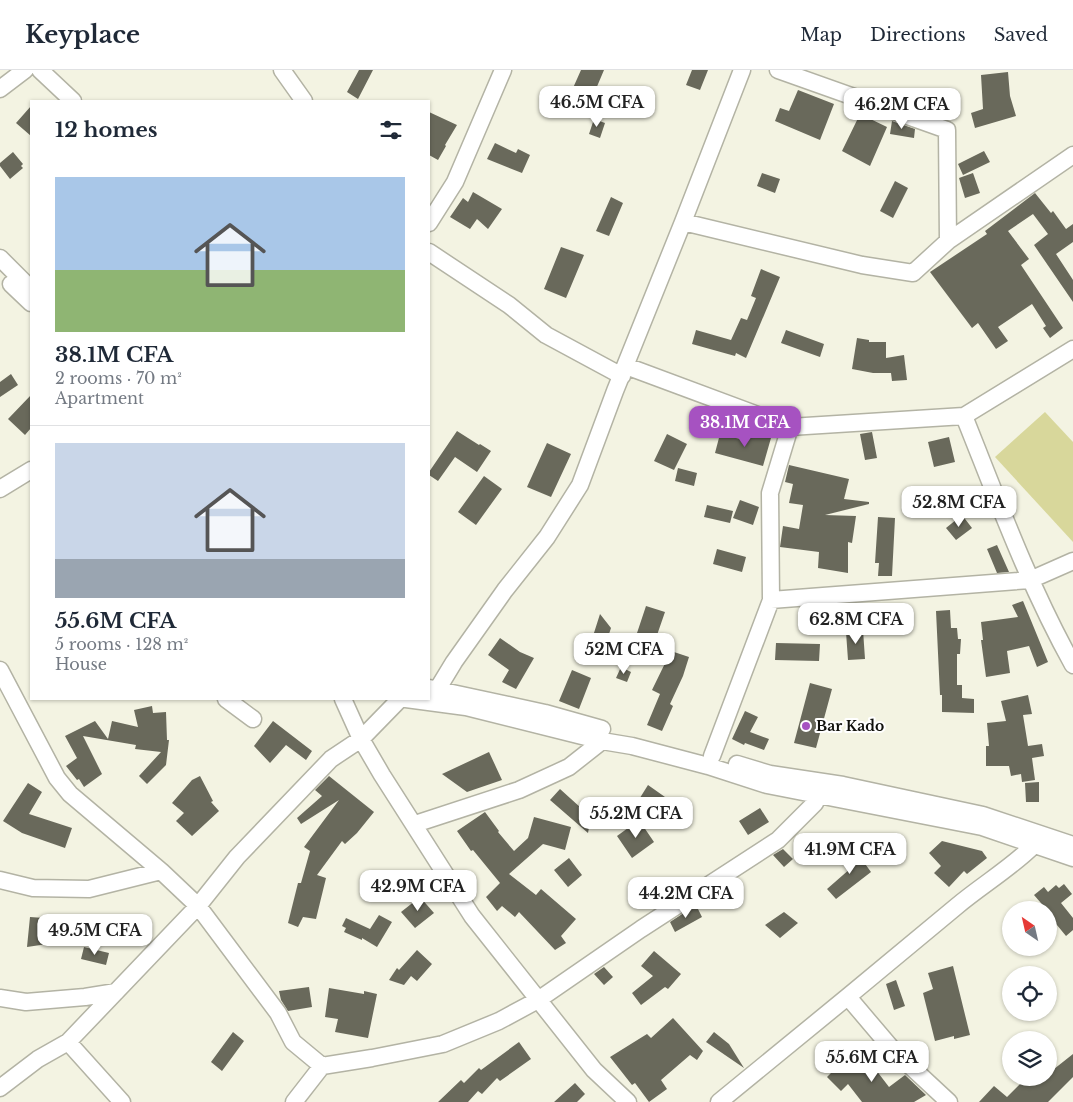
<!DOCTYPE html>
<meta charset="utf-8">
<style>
:root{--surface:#fff;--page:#f6f6f7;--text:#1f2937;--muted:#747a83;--line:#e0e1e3;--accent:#a652c1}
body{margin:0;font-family:"Libre Baskerville",serif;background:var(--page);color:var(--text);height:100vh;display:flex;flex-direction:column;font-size:19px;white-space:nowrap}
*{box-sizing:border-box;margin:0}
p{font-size:16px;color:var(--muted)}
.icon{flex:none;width:28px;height:28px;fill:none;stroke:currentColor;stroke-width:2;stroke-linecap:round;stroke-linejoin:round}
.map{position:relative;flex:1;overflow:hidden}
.drawer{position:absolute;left:30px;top:30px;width:400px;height:600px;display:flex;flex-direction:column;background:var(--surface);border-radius:0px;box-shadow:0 1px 4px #0004}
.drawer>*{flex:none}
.needle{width:32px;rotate:326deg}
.tools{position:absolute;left:1002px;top:831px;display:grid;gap:10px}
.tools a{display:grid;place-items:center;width:55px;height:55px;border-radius:50%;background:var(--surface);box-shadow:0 1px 4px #0004;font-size:25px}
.price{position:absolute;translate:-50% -42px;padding:0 11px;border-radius:10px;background:#fff;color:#222;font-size:16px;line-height:32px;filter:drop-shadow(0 1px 2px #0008)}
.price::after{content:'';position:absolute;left:50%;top:30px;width:15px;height:11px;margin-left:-8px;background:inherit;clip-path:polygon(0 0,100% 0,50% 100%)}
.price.active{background:var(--accent);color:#fff}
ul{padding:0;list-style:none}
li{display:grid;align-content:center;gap:10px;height:265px;padding:0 25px}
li+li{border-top:1px solid var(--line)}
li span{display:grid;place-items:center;height:155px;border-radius:0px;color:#555}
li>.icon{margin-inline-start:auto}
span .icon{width:90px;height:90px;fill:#fffc;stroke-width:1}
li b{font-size:21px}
h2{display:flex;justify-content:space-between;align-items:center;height:60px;padding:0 25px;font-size:21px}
header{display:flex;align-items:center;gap:30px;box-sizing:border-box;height:70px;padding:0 25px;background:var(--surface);border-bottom:1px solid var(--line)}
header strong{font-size:24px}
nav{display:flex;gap:28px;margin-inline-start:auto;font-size:18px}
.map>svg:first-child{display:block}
.green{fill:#d8d79b}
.building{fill:#69695b}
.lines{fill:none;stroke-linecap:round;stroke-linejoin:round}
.minor-casing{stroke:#b3b3a4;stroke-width:19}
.minor{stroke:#fff;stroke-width:16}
.poi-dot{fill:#a652c1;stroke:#fff;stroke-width:2}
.labels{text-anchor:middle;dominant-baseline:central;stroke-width:4;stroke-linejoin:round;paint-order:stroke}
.poi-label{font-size:14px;font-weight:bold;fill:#10100b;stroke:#fff;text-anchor:start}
</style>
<header>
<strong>Keyplace</strong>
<nav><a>Map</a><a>Directions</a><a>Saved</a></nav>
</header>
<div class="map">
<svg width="1073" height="1032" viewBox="0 0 1073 1032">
<rect width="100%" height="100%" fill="#f3f3e2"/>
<path class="green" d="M1045,342L1073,372V472L995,387Z"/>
<path class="building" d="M359,0H373L358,29L347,22Z
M581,0H604L593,26L573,18Z
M692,0H708L700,20L686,15Z
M1008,2L1010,26L1016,46L975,58L971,43L983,39L981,5Z
M798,20L834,34L820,70L775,51L780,38L789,41Z
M31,36V66L16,53Z
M429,42L457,55L445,75L446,76L438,90L429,85Z
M860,44L887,57L870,96L842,81Z
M594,49L605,53L600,68L589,64Z
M892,51L915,59L914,68L890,64Z
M495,73L516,83L518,79L530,85L522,103L487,89Z
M984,81L990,92L963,105L958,94Z
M13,82L23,94L21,96L23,98L10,109L0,96V93Z
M762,103L780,109L775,123L757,116Z
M973,103L980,123L965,128L959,108Z
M895,111L908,118L893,148L880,141Z
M473,122L502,139L488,159L477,149L470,159L450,147L463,128L468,132Z
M1035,123L1051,143L1053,141L1066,159L1073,154V172L1056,184L1073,210V232L1034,175L1048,164L1033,144L1008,161L1029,189L1021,195L1063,258L1050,268L1043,258L1046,256L1032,234L998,257L1008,271L996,279L978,253L972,258L930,202L987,164L985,161Z
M611,127L623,133L609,166L596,161Z
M561,177L584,185L566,228L544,219Z
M761,199L780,207L746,288L736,283L735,286L692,274L696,260L731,270L741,248L747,250L756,228L751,226Z
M786,260L824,274L820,287L781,273Z
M857,268L869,270V272H886V288L904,285L907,310L892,311L891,303H873L852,299Z
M11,304L18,315L0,327V312Z
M31,325V358L25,365L8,349Z
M457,361L479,375L480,374L491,381L477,402L455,387L438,411L429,405V402Z
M872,362L877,388L865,390L860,364Z
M751,363L771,368L763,396L715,383L720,364L748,371Z
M667,364L687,374L674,400L654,391Z
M949,367L955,392L934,397L928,372Z
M547,373L571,384L551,427L527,417Z
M789,395L849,409L844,429L869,432V434L825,445L856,446L852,473L848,472V503L818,498L819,482L780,477L783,456L799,459L803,435L789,433L793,414L785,412Z
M678,398L697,403L694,416L675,411Z
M484,406L502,419L476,455L458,442Z
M740,430L759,437L753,455L733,448Z
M707,435L733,441L730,453L704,447Z
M962,445L972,458L956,470L946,458Z
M878,447L895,448L892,506H878L879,493H875Z
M997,475L1009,502L997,503L987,479Z
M717,479L746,487L742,502L713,494Z
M1023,531L1048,592L1037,597L1029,576L1007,581L1010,603L986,607L981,570H983L981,552L1018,547L1012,535Z
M646,536L665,542L656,568L637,563Z
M950,540L951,558H957L958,569H961L960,584H957V615H962V628L974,629V643L942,642V625H940L936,541Z
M600,544L611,558L607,570L593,566Z
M863,560L865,589L848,590L846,562Z
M500,568L520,582L534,588L516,619L502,612L509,600L488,585Z
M776,573L820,574L819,591L775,590Z
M671,581L689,587L683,606L670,634L673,636L662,661L647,655L660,624L652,620Z
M621,597L631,602L627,612L616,608Z
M572,600L591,608L579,639L559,631Z
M810,613L832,619L816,678L794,673Z
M1028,625L1032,644L1023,645L1028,676L1042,674L1044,686L1032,688L1035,710L1022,712L1021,704L1011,706L1009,696H986V676H989L987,653L1006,651L1001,631Z
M152,636L153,643L166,642L167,670H169L166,695L147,714L139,706L161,682L135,679L136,675L83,666L102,704L84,717L79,709L77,710L66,696L77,688L65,666L95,651L108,669L112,651L138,657L134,640Z
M745,641L758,647L750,662L769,669L764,680L745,673L744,675L732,669Z
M273,651L312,681L306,690L286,675L270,693L254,676Z
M489,682L502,710L467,722L442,704Z
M200,706L213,731L211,732L219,741L192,766L176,751L184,743L172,733L192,710Z
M329,706L374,742L357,763L345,774L342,771L317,805L326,808L316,849L303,847L298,857L288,853L298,813H301L310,781L304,777L339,730L301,754L297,748L322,726L315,720Z
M1039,712V732H1026L1025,713Z
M28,713L42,722L29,744L72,758L65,778L22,763L3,751Z
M648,715L665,727L655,742L638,731Z
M560,719L591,747L588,763L550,730Z
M760,738L769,752L748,765L739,751Z
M485,742L499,761L498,762L514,781L528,768L534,747L571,757L565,780L543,774L509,804L536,825L541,819L576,849L561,866L566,873L555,880L519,842L515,847L502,836L497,841L486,827L500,813L473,780L471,781L457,761Z
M639,750L654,772L632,788L617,766Z
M942,771L982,781L987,788L967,804L964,801L949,817L934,803L941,796L929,783Z
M783,779L793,789L784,797L773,785Z
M855,780L871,802L836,829L827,819L851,798L844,788Z
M569,788L582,805L568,817L554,800Z
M1064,814L1072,824L1061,833L1073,848V860L1066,866L1052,849L1054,848L1049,840H1047L1034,825L1044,817L1048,822L1056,815L1059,818Z
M420,827L434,843L415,858L401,842Z
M696,835L702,847L675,862L670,852Z
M784,842L798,853L780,868L765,855Z
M379,845L392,852L377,877L362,868V870L344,862L346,858L342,856L346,848L370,859Z
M30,847L87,851V856L52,862L54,873L27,877Z
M84,877L109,883L106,895L81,889Z
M417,880L432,894L417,911L411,906L404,915L389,910L397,898L399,900Z
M654,881L681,904L668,919L665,917L641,935L632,923L653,906L641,896Z
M953,896L970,965L954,969V966L935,971L923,923L933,919L928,903Z
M604,897L613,907L604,915L594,904Z
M896,910L905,936L894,940L886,914Z
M309,917L312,937L288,941L281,930L279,921Z
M329,918L364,924V921L377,924L368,968L335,962L338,949L325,947Z
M673,948L703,981L697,990L690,985L661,1010L667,1019L649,1032L635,1013L632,1015L610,987L647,964L651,968Z
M233,962L244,971L222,1001L211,992Z
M714,962L729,974L744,998L706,972Z
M519,972L531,989L500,1011L497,1008L482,1024L478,1021L468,1032H438L461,1010L464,1013L479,998L481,1000Z
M854,980L874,1001L876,1000L889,1017L905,1005L926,1025L914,1032H862L848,1014L841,1021L827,1007Z
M1073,984V1007L1048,1032H979L994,1016L1007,1027L1026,1008H1049V1003Z
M575,1013L585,1024L577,1032H554Z"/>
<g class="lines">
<g class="minor-casing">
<path id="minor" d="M40,0L73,31
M282,0L304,31
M778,0L947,60L948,171
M0,19L25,0
M683,152L862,195L913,203L948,171L1073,85
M429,153L455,112L503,0
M429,182L509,235L546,265L622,306
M0,188L31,219
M11,214L31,233
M626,296L790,357L964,346L1073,279
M964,346C998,431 1029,516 1073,595
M0,419L31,400
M771,530L1030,510L1073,491
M0,600L57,708L70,724L161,801L198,836L278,943L293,972L322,996L372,988L443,974L499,951L538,930L641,859L778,770L815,733L819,725
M429,618L545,643L602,659
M437,620L454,592L505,520L547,467L580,415L615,321L683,152L742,0
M226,629L253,649
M343,629L361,669L382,705L472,846L594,1000L628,1032
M406,629L466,637L602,671L632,676L708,696L767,715L982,757L1073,788
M712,686L771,530L770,423L790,357
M737,694L770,704L843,715L983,745L1073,775
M415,754L519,720L569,697L602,671
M0,810L33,818L89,819L161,801
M848,927L893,980L949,1032
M0,928L26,932L85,927L116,922
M68,972L122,1032
M0,1018L38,989L68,972L198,836L237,787L331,689L361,669L400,629
M294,1032L322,996
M719,1032C799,967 878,902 957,836C982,815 1011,798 1034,775"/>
</g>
<use href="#minor" class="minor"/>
</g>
<circle class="poi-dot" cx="806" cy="656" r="5"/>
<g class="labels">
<g class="poi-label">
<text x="816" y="656">Bar Kado</text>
</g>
</g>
</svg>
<div class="tools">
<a><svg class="needle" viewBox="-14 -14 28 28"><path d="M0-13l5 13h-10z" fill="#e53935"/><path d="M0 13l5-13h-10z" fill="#747a83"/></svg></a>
<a><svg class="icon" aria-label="locate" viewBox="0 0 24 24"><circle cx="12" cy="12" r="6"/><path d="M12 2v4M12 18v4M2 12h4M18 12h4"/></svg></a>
<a><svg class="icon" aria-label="layers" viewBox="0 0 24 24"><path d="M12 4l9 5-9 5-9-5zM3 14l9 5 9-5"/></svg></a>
</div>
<b class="price" style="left:597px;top:58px">46.5M CFA</b>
<b class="price" style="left:902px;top:60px">46.2M CFA</b>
<b class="price active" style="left:745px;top:378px">38.1M CFA</b>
<b class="price" style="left:959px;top:458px">52.8M CFA</b>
<b class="price" style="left:856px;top:575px">62.8M CFA</b>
<b class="price" style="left:624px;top:605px">52M CFA</b>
<b class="price" style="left:636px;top:769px">55.2M CFA</b>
<b class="price" style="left:850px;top:805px">41.9M CFA</b>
<b class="price" style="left:418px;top:842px">42.9M CFA</b>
<b class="price" style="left:686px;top:849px">44.2M CFA</b>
<b class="price" style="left:95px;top:886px">49.5M CFA</b>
<b class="price" style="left:872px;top:1013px">55.6M CFA</b>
<section class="drawer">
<h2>12 homes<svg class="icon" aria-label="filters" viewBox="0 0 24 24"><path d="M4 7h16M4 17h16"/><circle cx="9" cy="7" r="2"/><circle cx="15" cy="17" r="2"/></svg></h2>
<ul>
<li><span style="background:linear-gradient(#a9c7e8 60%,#8fb573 0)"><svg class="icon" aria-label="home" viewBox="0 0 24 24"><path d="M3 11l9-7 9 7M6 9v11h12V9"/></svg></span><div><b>38.1M CFA</b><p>2 rooms · 70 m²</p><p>Apartment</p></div></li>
<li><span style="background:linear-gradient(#c9d6e8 75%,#9aa5b1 0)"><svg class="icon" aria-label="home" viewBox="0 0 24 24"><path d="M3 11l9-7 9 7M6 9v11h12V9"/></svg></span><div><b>55.6M CFA</b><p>5 rooms · 128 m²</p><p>House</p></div></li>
</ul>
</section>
</div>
